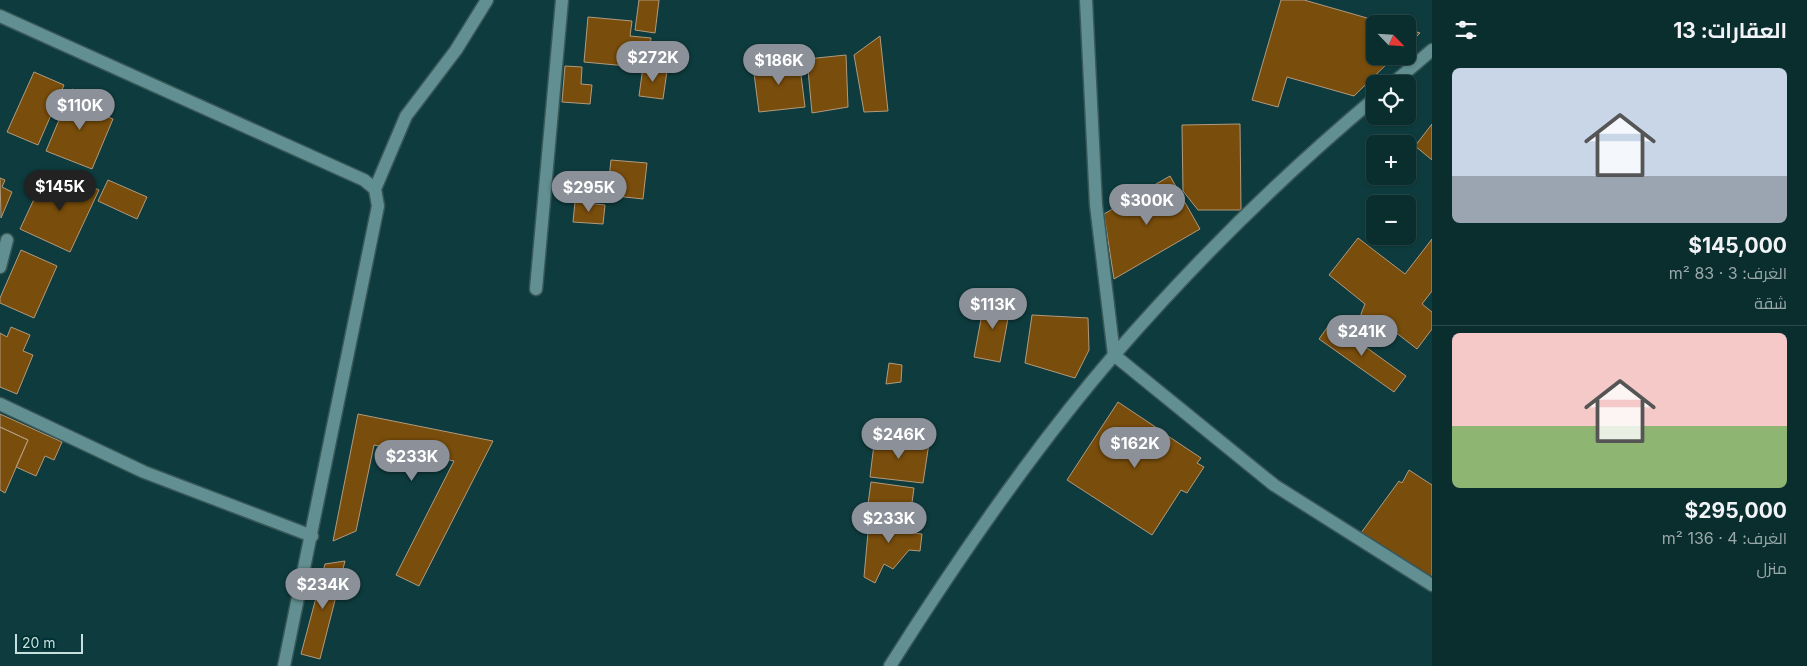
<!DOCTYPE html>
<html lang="ar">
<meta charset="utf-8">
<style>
:root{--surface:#0a2d2e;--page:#133536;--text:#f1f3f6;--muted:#99a8aa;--line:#2a494a;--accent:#8c9099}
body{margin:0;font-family:Inter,Cairo,sans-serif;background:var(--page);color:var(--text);direction:rtl;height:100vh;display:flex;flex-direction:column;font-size:19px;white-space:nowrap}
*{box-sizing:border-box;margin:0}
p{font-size:16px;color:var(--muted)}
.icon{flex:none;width:28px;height:28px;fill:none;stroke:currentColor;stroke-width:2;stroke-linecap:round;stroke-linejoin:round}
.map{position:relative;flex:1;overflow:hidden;direction:ltr}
.details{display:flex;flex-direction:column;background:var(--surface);width:375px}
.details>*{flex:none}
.needle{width:32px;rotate:115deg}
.fabs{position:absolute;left:1366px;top:15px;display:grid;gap:10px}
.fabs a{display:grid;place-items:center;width:50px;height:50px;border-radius:8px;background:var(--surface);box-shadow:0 1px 4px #0004,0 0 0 1px var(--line);font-size:25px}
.scale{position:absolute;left:15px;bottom:12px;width:68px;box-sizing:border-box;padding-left:5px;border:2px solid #c8dfdf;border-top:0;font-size:14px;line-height:18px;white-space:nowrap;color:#c8dfdf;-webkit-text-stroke:4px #003234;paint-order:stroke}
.price{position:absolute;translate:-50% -42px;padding:0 11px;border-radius:18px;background:var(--accent);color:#fff;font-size:16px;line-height:32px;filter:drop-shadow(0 1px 2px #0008)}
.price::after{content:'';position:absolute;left:50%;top:30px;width:15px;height:11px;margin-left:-8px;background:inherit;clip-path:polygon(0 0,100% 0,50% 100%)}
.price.selected{background:#222;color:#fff}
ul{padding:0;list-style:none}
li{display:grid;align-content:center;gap:10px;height:265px;padding:0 20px}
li+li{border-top:1px solid var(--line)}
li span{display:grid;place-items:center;height:155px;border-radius:8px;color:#555}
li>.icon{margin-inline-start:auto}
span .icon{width:90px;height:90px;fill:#fffc;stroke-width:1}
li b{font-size:21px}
h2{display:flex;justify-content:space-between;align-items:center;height:60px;padding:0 20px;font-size:21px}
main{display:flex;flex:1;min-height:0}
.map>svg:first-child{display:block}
.building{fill:#794d0b;stroke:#b29a7e}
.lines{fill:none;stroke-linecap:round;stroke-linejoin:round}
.minor-casing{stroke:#385758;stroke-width:15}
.minor{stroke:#628f91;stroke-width:12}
</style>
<main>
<section class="details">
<h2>العقارات: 13<svg class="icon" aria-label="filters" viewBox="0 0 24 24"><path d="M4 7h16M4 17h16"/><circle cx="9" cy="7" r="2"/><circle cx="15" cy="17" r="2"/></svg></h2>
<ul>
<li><span style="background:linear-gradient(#c9d6e8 70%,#9aa5b1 0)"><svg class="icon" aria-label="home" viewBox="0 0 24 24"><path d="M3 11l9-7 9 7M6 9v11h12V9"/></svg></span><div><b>$145,000</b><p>الغرف: 3 · 83 m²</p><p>شقة</p></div></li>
<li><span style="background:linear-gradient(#f6c9c9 60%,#8fb573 0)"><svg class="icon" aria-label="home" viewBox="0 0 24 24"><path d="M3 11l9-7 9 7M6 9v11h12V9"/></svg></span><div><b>$295,000</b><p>الغرف: 4 · 136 m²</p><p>منزل</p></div></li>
</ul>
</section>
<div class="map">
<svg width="1432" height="666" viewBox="0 0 1432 666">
<rect width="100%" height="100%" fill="#0e3c3e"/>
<path class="building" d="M639,0H659L655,33L635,30Z
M1281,0H1304L1388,24H1375V56H1395L1354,96L1287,77L1278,107L1252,100Z
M588,17L632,21L630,36L651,38L648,68L584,62Z
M1408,29L1420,33L1408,45Z
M880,36L888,111L864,112L854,55Z
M846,55L848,107L812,113L807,59Z
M799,59L805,107L759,112L753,66Z
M565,66L582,67L581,84L592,85L590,104L562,102Z
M643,67L667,71L663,99L639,96Z
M34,72L64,85L38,145L7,132Z
M72,89L94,98L89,109L113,119L92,169L46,151Z
M1240,124L1241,210H1198L1183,191L1182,125Z
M1432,124V160L1415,146Z
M611,160L647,163L643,199L597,194L599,177L609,178Z
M64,174L99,190L70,252L20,229L43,180L58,187Z
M1170,176L1200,229L1114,279L1104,214Z
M0,178L5,180L2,187L12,192L1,218Z
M108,180L147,197L137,219L98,201Z
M575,202L605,205L603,224L573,222Z
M1358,238L1405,274L1432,239V291L1422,304L1432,312V329L1417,349L1381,321L1378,326L1380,333L1364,326L1361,314L1365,304L1329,275Z
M21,250L57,266L34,318L0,303V298Z
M985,298L1011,302L1000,362L974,357Z
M1032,315L1088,318L1089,350L1075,378L1025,363Z
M1331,322L1406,376L1394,392L1319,339Z
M11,327L30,335L23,351L33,355L17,394L0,387V333L7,337Z
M889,363L902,365L901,382L886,384Z
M1118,402L1157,428L1154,432L1165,440L1168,436L1201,458L1197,463L1204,467L1187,493L1181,490L1152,535L1067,480Z
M0,414L62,442L54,460L45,456L36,476L16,467L28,440L0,427Z
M358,414L493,441L419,586L396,575L454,461L374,445L356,531L333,541Z
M0,427L28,440L5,493L0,490Z
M875,436L929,443L923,483L870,477Z
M1409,470L1432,485V580L1361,533L1399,481L1402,483Z
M871,482L914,488L911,510L868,504Z
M888,511L899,512V519L914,520L912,533L922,534L920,551L909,550L893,569L884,564L875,583L864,577L869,521L887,523Z
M345,561L320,659L301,654L325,564Z"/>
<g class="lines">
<g class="minor-casing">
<path id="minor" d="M1086,0L1096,205L1114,355L1274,485L1432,585
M0,16L364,180L375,189L378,206L284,666
M1392,84L1432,50
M375,189L406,116L456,50L487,0
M0,267L7,240
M536,289L562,0
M0,404L144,472L312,536
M890,666C957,560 1033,449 1115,354C1194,263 1282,176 1375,98"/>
</g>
<use href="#minor" class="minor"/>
</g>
</svg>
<div class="fabs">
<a><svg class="needle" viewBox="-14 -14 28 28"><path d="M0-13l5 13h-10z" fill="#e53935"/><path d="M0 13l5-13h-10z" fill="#99a8aa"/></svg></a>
<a><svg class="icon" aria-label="locate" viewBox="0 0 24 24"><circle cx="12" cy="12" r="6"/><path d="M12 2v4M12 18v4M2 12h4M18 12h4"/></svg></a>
<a>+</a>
<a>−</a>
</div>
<div class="scale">20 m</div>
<b class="price" style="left:653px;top:83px">$272K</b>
<b class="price" style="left:779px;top:86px">$186K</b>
<b class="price" style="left:80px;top:131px">$110K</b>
<b class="price selected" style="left:60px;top:212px">$145K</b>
<b class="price" style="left:589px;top:213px">$295K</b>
<b class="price" style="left:1147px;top:226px">$300K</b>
<b class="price" style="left:993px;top:330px">$113K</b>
<b class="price" style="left:1362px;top:357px">$241K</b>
<b class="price" style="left:899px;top:460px">$246K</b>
<b class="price" style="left:1135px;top:469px">$162K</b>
<b class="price" style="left:412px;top:482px">$233K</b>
<b class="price" style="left:889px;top:544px">$233K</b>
<b class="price" style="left:323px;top:610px">$234K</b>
</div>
</main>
